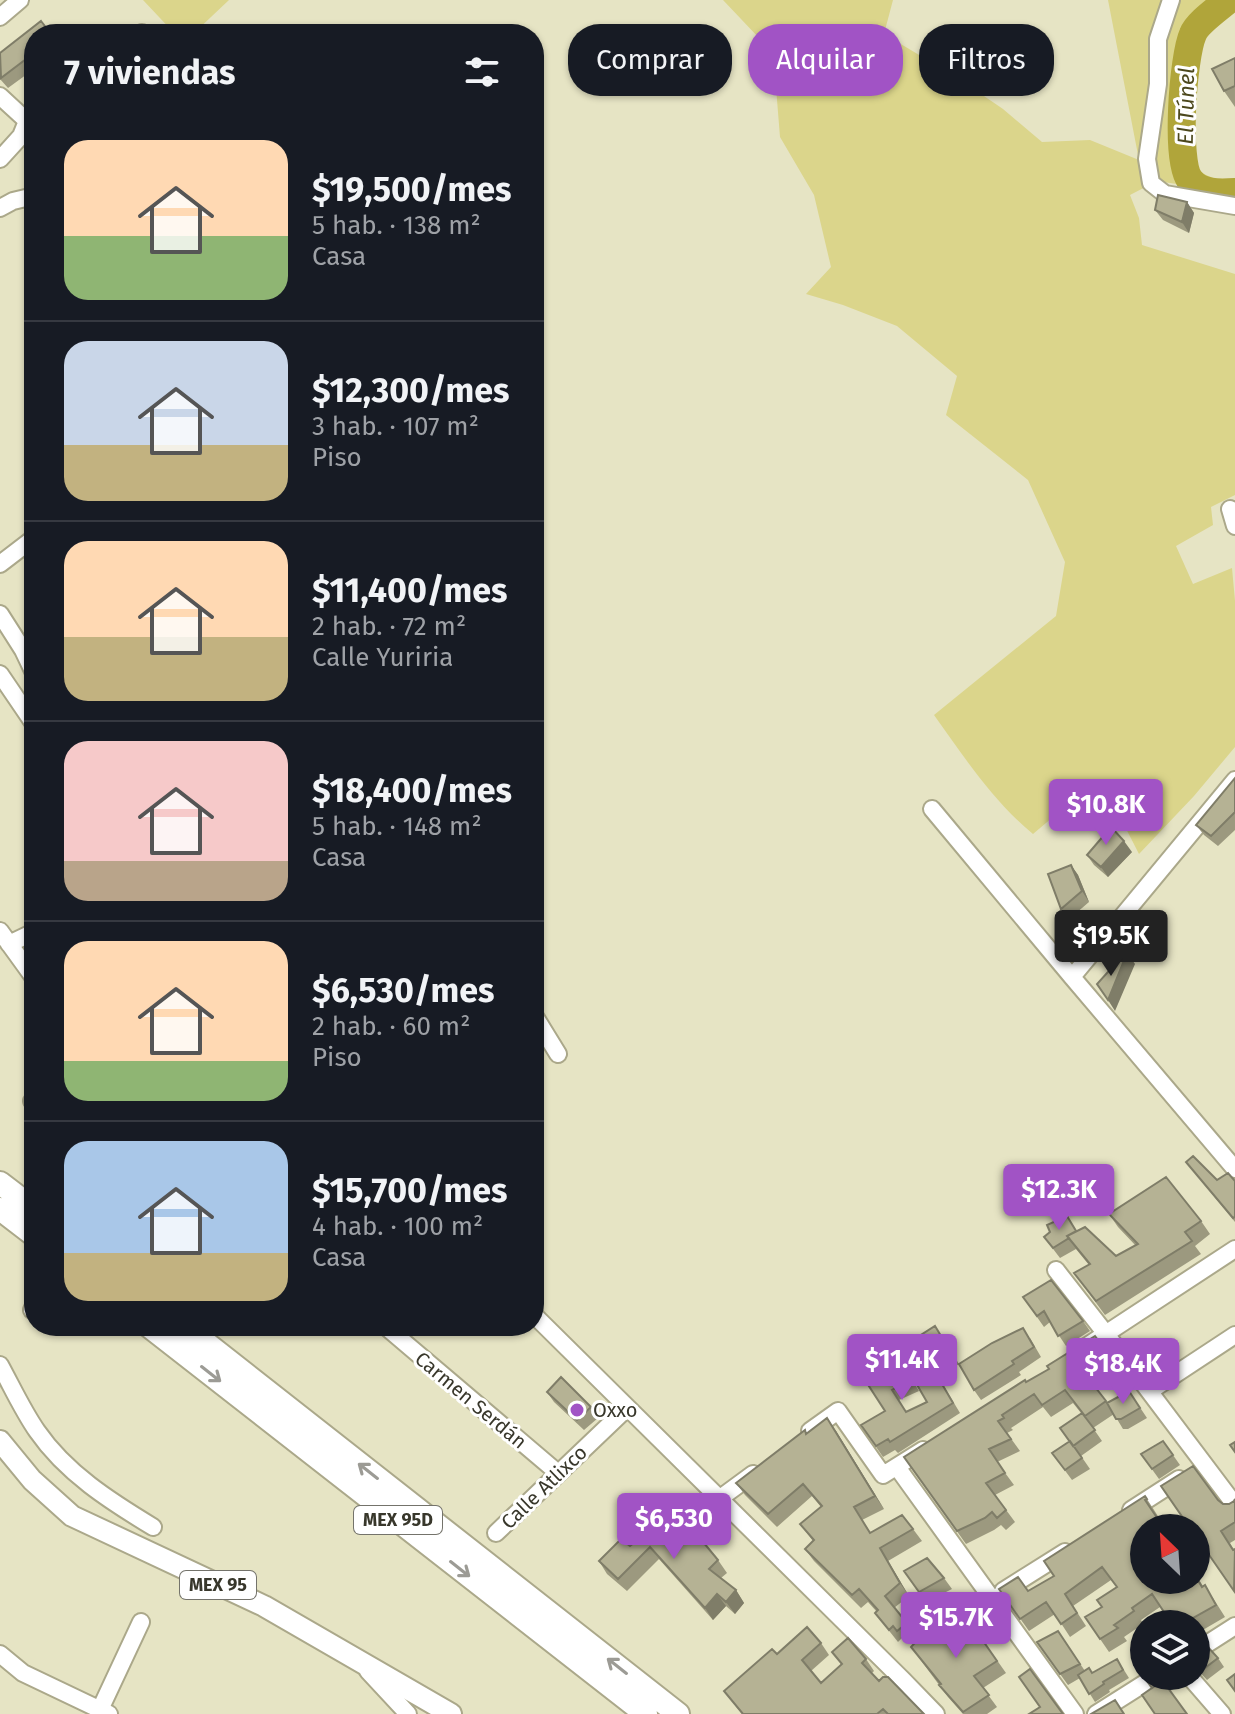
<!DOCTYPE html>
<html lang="es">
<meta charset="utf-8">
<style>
:root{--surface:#171b24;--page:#20242c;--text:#f1f3f6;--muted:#9ea1a6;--line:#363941;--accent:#a153c5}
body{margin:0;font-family:"Fira Sans",sans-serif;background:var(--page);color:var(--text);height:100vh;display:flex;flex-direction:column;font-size:30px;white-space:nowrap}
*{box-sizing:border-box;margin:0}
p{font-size:26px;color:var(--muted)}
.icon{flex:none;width:44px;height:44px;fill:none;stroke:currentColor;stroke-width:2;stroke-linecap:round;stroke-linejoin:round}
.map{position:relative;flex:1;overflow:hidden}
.drawer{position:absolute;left:24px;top:24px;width:520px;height:1312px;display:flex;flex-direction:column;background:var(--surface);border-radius:32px;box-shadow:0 2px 6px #0004}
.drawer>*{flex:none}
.hud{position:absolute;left:568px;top:24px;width:546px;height:72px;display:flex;gap:16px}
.needle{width:52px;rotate:335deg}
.controls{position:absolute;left:1130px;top:1514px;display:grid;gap:16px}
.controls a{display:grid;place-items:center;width:80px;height:80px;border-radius:50%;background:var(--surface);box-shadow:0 2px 6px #0004;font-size:40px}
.price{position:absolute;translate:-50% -68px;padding:0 18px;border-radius:8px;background:var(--accent);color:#fff;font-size:26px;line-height:52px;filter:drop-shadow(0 2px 4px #0008)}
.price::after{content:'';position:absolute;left:50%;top:48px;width:24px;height:18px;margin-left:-12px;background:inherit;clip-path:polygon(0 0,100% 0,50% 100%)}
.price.on{background:#222;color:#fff}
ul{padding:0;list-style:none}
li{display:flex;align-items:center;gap:24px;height:200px;padding:0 40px}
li+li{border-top:2px solid var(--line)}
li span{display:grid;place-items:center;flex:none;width:224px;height:160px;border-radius:24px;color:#555}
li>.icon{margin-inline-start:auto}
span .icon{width:96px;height:96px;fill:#fffc;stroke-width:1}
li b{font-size:34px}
h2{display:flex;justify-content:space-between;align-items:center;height:96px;padding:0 40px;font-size:34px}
.pill{padding:0 28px;border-radius:32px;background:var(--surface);box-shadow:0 2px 6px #0004;font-size:28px;line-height:72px}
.pill.on{background:var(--accent);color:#fff}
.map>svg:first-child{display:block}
.green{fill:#dbd58b}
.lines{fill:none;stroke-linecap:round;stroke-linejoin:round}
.river{stroke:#b0a53a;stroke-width:28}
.minor-casing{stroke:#aba88a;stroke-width:20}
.major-casing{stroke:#aba88a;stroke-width:24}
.highway-casing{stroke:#aba88a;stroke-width:26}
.minor{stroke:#fff;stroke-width:16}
.major{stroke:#fff;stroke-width:20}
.highway{stroke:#fff;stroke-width:22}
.wall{fill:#9c997f}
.shaded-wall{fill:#7f7d68}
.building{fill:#b5b294;stroke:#7f7d68;stroke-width:2}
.oneway{stroke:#9c9b95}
.poi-dot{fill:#a153c5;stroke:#fff;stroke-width:3}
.labels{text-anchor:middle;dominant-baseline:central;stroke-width:6;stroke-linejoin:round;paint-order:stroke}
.shield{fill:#fff;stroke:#74736b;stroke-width:2}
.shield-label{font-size:18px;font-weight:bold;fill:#38372b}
.street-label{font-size:20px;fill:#38372b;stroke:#fff}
.poi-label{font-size:20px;fill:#38372b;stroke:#fff;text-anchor:start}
.water-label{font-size:22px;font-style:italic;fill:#4c481d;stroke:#fff}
</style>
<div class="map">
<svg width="1235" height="1714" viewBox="0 0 1235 1714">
<rect width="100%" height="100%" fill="#e6e4c4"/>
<path class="green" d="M143,0H229L193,34H175Z
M723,0H893L884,34L956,77L1003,109L1042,142L1090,140L1139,160L1108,0H1235V4L1203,28L1197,47L1194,92V155L1199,171C1211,178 1221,182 1235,179V197L1197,196L1183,185L1157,181L1130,195L1139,218L1142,245L1235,274V495L1211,507L1213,525L1176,546L1193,584L1232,568L1235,601V747L1194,796L1139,854L1117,811L1079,795L1033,834C993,801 964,757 934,715L1056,616L1065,562L1028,480L946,415L957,376L897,326L843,305L806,294L831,267L814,195L780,137L775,75L759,38Z"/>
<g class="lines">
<path class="river" d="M1228,0C1219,8 1197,23 1193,34C1183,56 1175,161 1190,180C1201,194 1219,193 1235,192"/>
<g class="minor-casing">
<path id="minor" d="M1171,0L1158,39V84L1147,159L1151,183L1165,194L1235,206
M0,17L20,0
M140,34L142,33
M0,96L27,121
M0,159L21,136L27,121L34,114
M0,208L13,201L34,196
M1230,509L1235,526
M0,564L34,538
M0,614L23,650L34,673
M0,674L34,724
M932,809L1072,977L1235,1169
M0,931L34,978
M9,944L34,932
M1072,977L1235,780
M534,1015L558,1054
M32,1101L34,1100
M1056,1270L1106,1334L1235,1505
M32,1310L34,1306
M534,1315L903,1680L936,1714
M385,1326L558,1473
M1081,1350L1235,1249
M0,1365C12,1387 23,1411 37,1431C66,1473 110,1501 153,1527
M1150,1391L1235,1335
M810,1431L838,1411L883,1475L923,1450
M897,1467L1075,1714
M719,1499L753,1474
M1131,1510L1179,1479
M496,1533L627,1408
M1003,1591L1065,1552
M1196,1651L1235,1626
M0,1654L23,1673L109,1714
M368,1671L408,1714
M1189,1676L1222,1714
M98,1714L141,1622
M1096,1714L1156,1676"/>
</g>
<g class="major-casing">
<path id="major" d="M0,1441L32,1480L72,1516L264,1606L451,1714"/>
</g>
<g class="highway-casing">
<path id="highway" d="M0,1183L34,1209
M0,1209L34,1235
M149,1326L646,1714
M184,1326L678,1714"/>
</g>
<use href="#minor" class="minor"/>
<use href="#major" class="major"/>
<use href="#highway" class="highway"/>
</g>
<path class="wall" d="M34,34V69L8,88L0,79V53Z
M1235,58V107L1224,91Z
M1187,202L1194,213L1189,233L1163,220L1155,210Z
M1235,778V830L1218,846L1204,835L1196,825Z
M1132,852L1108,877L1094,865L1087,855Z
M1071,865L1078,875L1089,902L1068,920L1061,909Z
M1186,1162L1217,1180L1235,1181V1222Z
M1109,1214L1201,1221L1210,1234L1195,1246L1201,1254L1105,1315L1074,1273L1089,1265L1076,1249L1060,1258L1044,1237L1077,1230L1116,1256L1136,1246L1118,1227Z
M1023,1297L1083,1321L1090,1331L1066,1346L1050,1322L1044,1327Z
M935,1326L959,1364L940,1375L932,1364Z
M1095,1336L1113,1361L1087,1377L1107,1403L1129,1391L1147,1418L1128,1429H1123L1114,1414L1093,1428L1102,1441L1081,1456L1090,1469L1072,1480L1052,1453L1070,1441L1081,1413L1073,1403L1051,1417L1043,1407L1011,1428L1013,1430L1007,1433L1020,1451L997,1462L1014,1485L995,1495L1015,1522L1006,1530L1001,1525L994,1530L966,1544L904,1457L1049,1369Z
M1030,1338L1041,1357L1019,1372L1021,1375L981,1400L974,1390Z
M898,1357L919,1391L899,1400L906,1412L927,1402L942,1383L960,1413L898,1453L895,1450L883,1457L861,1425L885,1411L881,1371Z
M547,1392L591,1407L598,1418L584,1430L554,1402Z
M836,1431L884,1509L862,1520L871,1533L913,1529L922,1541L888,1561L909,1596L894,1608L915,1635L906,1643L902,1638L898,1642L875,1613L877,1612L868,1602L861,1608L814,1561L805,1549L813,1541L800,1524L821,1507L812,1496L777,1527L745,1495L736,1483L807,1433Z
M1163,1441L1180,1465L1159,1479L1141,1454Z
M1145,1496L1203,1586L1213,1598L1225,1617L1196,1634V1624H1172L1160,1607L1141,1620L1143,1624L1124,1637L1127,1641L1109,1652L1085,1617L1102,1607L1117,1587L1111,1580L1073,1606L1086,1626L1070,1637L1055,1614L1029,1631L999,1589L1028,1591L1054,1576Z
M1235,1499V1540L1230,1543L1234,1550L1235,1549V1592L1196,1536L1218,1500L1223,1504H1229L1234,1501Z
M683,1541L718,1560L727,1573L721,1578L736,1590L744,1603L735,1614L726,1606L713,1620L659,1559L627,1591L607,1574L599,1561L630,1546Z
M904,1571L944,1578L952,1589L926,1602Z
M965,1615L1006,1673L983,1688L997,1707L987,1714H963L948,1697L911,1647L941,1631Z
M1058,1631L1085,1671L1092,1673L1117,1659L1129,1678L1109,1690L1110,1692L1095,1702L1080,1678L1068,1685L1037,1642Z
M821,1643L829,1655L811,1671L821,1683L842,1665L832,1652L866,1659L874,1671L872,1673L879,1681L924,1714H742L724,1691L777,1654Z
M1196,1650L1218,1658L1224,1667L1207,1680L1196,1668Z
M1154,1676H1179L1178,1679L1182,1684L1170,1691L1152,1688Z"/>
<path class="shaded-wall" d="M1187,202L1194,213L1189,233L1182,222Z
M1124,841L1132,852L1108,877L1101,867Z
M1071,865L1078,875L1089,902L1082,891Z
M1127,953L1135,964L1115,1011L1108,1000Z
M827,1418L836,1431L884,1509L875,1496Z
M880,1548L888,1561L909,1596L900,1583Z
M736,1590L744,1603L735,1614L726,1602Z
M717,1594L726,1606L713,1620L705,1608Z"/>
<path class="building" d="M41,21L51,34H34V53L1,78L0,53Z
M1235,58V86L1224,91L1212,69Z
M1158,195L1187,202L1182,222L1155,210Z
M1235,778V812L1211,836L1196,825Z
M1111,827L1124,841L1101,867L1087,855Z
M1071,865L1082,891L1061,909L1048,874Z
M1126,952L1127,953L1108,1000L1097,984Z
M1193,1156L1217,1180L1228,1173L1235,1181V1217L1233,1218L1186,1162Z
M1166,1177L1201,1221L1185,1232L1192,1241L1096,1301L1074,1273L1090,1264L1067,1236L1085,1227L1116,1256L1138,1244L1109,1214Z
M1067,1216L1076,1231L1067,1236L1069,1238L1053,1248L1044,1237L1050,1232L1047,1225Z
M1051,1280L1083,1321L1058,1336L1044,1311L1037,1316L1023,1297Z
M935,1326L952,1354L932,1364L916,1338Z
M1023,1328L1034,1347L1012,1361L1014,1364L974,1390L959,1364L992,1343Z
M1095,1336L1104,1348L1078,1365L1106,1401L1085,1416L1065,1390L1042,1405L1034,1394L1002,1415L1004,1418L998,1421L1011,1439L989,1449L1005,1473L986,1483L1006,1510L997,1518L992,1512L985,1518L957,1531L904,1457L1025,1380L1026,1382L1049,1369L1047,1366Z
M898,1357L912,1380L892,1390L906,1412L927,1402L916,1383L935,1372L953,1403L890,1442L888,1439L876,1446L861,1425L885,1411L865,1380L881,1371L878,1366Z
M561,1377L591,1407L577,1420L547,1392Z
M1129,1391L1140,1408L1121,1419H1116L1107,1403Z
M1082,1413L1095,1430L1073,1446L1060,1428Z
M827,1418L875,1496L854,1507L870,1533L902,1515L913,1529L880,1548L900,1583L885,1596L907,1623L897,1631L893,1626L889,1630L875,1613L878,1610L859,1589L852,1595L805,1549L814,1540L800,1524L822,1506L803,1484L768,1514L736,1483L805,1430L806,1434Z
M1070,1441L1082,1458L1065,1470L1052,1453Z
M1163,1441L1173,1455L1152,1469L1141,1454Z
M1235,1442V1452L1230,1445Z
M1193,1466L1218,1500L1223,1504H1229L1234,1501L1235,1499V1522L1221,1531L1233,1550L1235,1549L1234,1591L1196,1536V1528H1190L1161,1486Z
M1145,1496L1147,1499L1145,1500L1164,1528H1144V1580H1196V1577L1202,1587L1205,1585L1216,1605L1186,1622L1188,1624H1172L1152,1594L1132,1608L1134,1611L1114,1625L1118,1628L1100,1639L1085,1617L1102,1607L1097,1600L1117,1587L1102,1567L1065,1594L1077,1613L1061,1624L1046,1602L1020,1619L999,1589L1018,1577L1028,1591L1054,1576L1044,1561Z
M661,1521L683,1541L694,1531L718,1560L709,1569L736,1590L726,1602L717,1594L705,1608L650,1547L618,1579L599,1561L621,1539L630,1546Z
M927,1558L944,1578L919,1592L904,1571Z
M965,1615L997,1661L974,1676L989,1695L963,1712L939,1685L941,1684L911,1647L933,1623L941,1631Z
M807,1627L821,1643L802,1660L821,1683L842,1664L832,1652L848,1638L866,1659L862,1663L879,1681L883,1677H888L924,1714H888L883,1709L877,1714H743L724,1691L772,1649L777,1654Z
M1058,1631L1080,1664L1060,1674L1037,1642Z
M1206,1645L1218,1658L1201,1671L1196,1666V1650Z
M1117,1659L1123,1670L1103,1682L1104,1684L1089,1694L1078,1675L1089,1668L1092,1673Z
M1030,1669L1063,1714H1029L1040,1707L1019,1677Z
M1235,1674V1691L1227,1680Z
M1154,1676H1172L1163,1681L1187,1714H1155L1142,1695L1159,1683L1152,1688L1147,1681Z
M1115,1700L1124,1714H1091Z"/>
<defs><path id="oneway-shaft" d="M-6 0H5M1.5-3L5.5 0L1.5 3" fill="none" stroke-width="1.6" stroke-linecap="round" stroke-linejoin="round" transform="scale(2)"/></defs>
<g class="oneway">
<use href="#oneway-shaft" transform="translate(211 1374) rotate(38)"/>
<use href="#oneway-shaft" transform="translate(368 1471) rotate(-142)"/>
<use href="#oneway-shaft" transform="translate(460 1569) rotate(38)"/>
<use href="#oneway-shaft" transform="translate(617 1666) rotate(-142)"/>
</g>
<circle class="poi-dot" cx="577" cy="1410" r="8"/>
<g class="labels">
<g class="shield">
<rect x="354" y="1506" width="88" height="28" rx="6"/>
<rect x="180" y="1571" width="76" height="28" rx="6"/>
</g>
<g class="shield-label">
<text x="398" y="1520">MEX 95D</text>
<text x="218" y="1585">MEX 95</text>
</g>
<g class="street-label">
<text transform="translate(471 1400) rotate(40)">Carmen Serdán</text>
<text transform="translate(544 1487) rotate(-44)">Calle Atlixco</text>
</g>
<g class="poi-label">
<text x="593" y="1410">Oxxo</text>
</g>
<g class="water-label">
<text transform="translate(1186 106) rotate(-89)">El Túnel</text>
</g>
</g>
</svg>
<div class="controls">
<a><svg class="needle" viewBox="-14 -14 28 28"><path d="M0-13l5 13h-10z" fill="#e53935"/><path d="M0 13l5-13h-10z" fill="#9ea1a6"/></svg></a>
<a><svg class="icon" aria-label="layers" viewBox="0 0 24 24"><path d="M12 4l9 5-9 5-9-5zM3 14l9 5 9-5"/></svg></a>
</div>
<b class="price" style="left:1106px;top:847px">$10.8K</b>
<b class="price on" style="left:1111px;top:978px">$19.5K</b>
<b class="price" style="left:1059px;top:1232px">$12.3K</b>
<b class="price" style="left:902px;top:1402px">$11.4K</b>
<b class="price" style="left:1123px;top:1406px">$18.4K</b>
<b class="price" style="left:674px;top:1561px">$6,530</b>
<b class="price" style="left:956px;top:1660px">$15.7K</b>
<div class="hud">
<a class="pill">Comprar</a>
<a class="pill on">Alquilar</a>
<a class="pill">Filtros</a>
</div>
<section class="drawer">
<h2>7 viviendas<svg class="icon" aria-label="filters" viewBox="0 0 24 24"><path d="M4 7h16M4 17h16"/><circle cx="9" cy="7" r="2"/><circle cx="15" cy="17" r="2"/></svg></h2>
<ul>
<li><span style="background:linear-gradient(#ffd9b3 60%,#8fb573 0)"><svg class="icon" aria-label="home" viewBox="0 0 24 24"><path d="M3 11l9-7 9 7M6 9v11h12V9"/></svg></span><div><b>$19,500/mes</b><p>5 hab. · 138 m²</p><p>Casa</p></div></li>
<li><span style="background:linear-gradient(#c9d6e8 65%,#c2b280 0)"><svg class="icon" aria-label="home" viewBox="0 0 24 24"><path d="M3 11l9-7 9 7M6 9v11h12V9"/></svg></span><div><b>$12,300/mes</b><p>3 hab. · 107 m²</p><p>Piso</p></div></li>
<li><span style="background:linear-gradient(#ffd9b3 60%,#c2b280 0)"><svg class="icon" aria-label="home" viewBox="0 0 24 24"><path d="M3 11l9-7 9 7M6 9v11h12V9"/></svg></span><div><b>$11,400/mes</b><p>2 hab. · 72 m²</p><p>Calle Yuriria</p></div></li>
<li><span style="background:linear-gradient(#f6c9c9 75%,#b9a48a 0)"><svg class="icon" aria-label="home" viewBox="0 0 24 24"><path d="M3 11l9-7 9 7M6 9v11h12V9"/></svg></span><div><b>$18,400/mes</b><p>5 hab. · 148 m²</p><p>Casa</p></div></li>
<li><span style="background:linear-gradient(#ffd9b3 75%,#8fb573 0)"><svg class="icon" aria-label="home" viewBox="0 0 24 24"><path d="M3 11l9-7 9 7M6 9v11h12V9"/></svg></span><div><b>$6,530/mes</b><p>2 hab. · 60 m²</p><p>Piso</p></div></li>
<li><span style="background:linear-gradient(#a9c7e8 70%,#c2b280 0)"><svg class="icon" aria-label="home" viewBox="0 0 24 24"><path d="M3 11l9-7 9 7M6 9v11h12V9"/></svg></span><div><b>$15,700/mes</b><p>4 hab. · 100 m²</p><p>Casa</p></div></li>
</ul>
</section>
</div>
